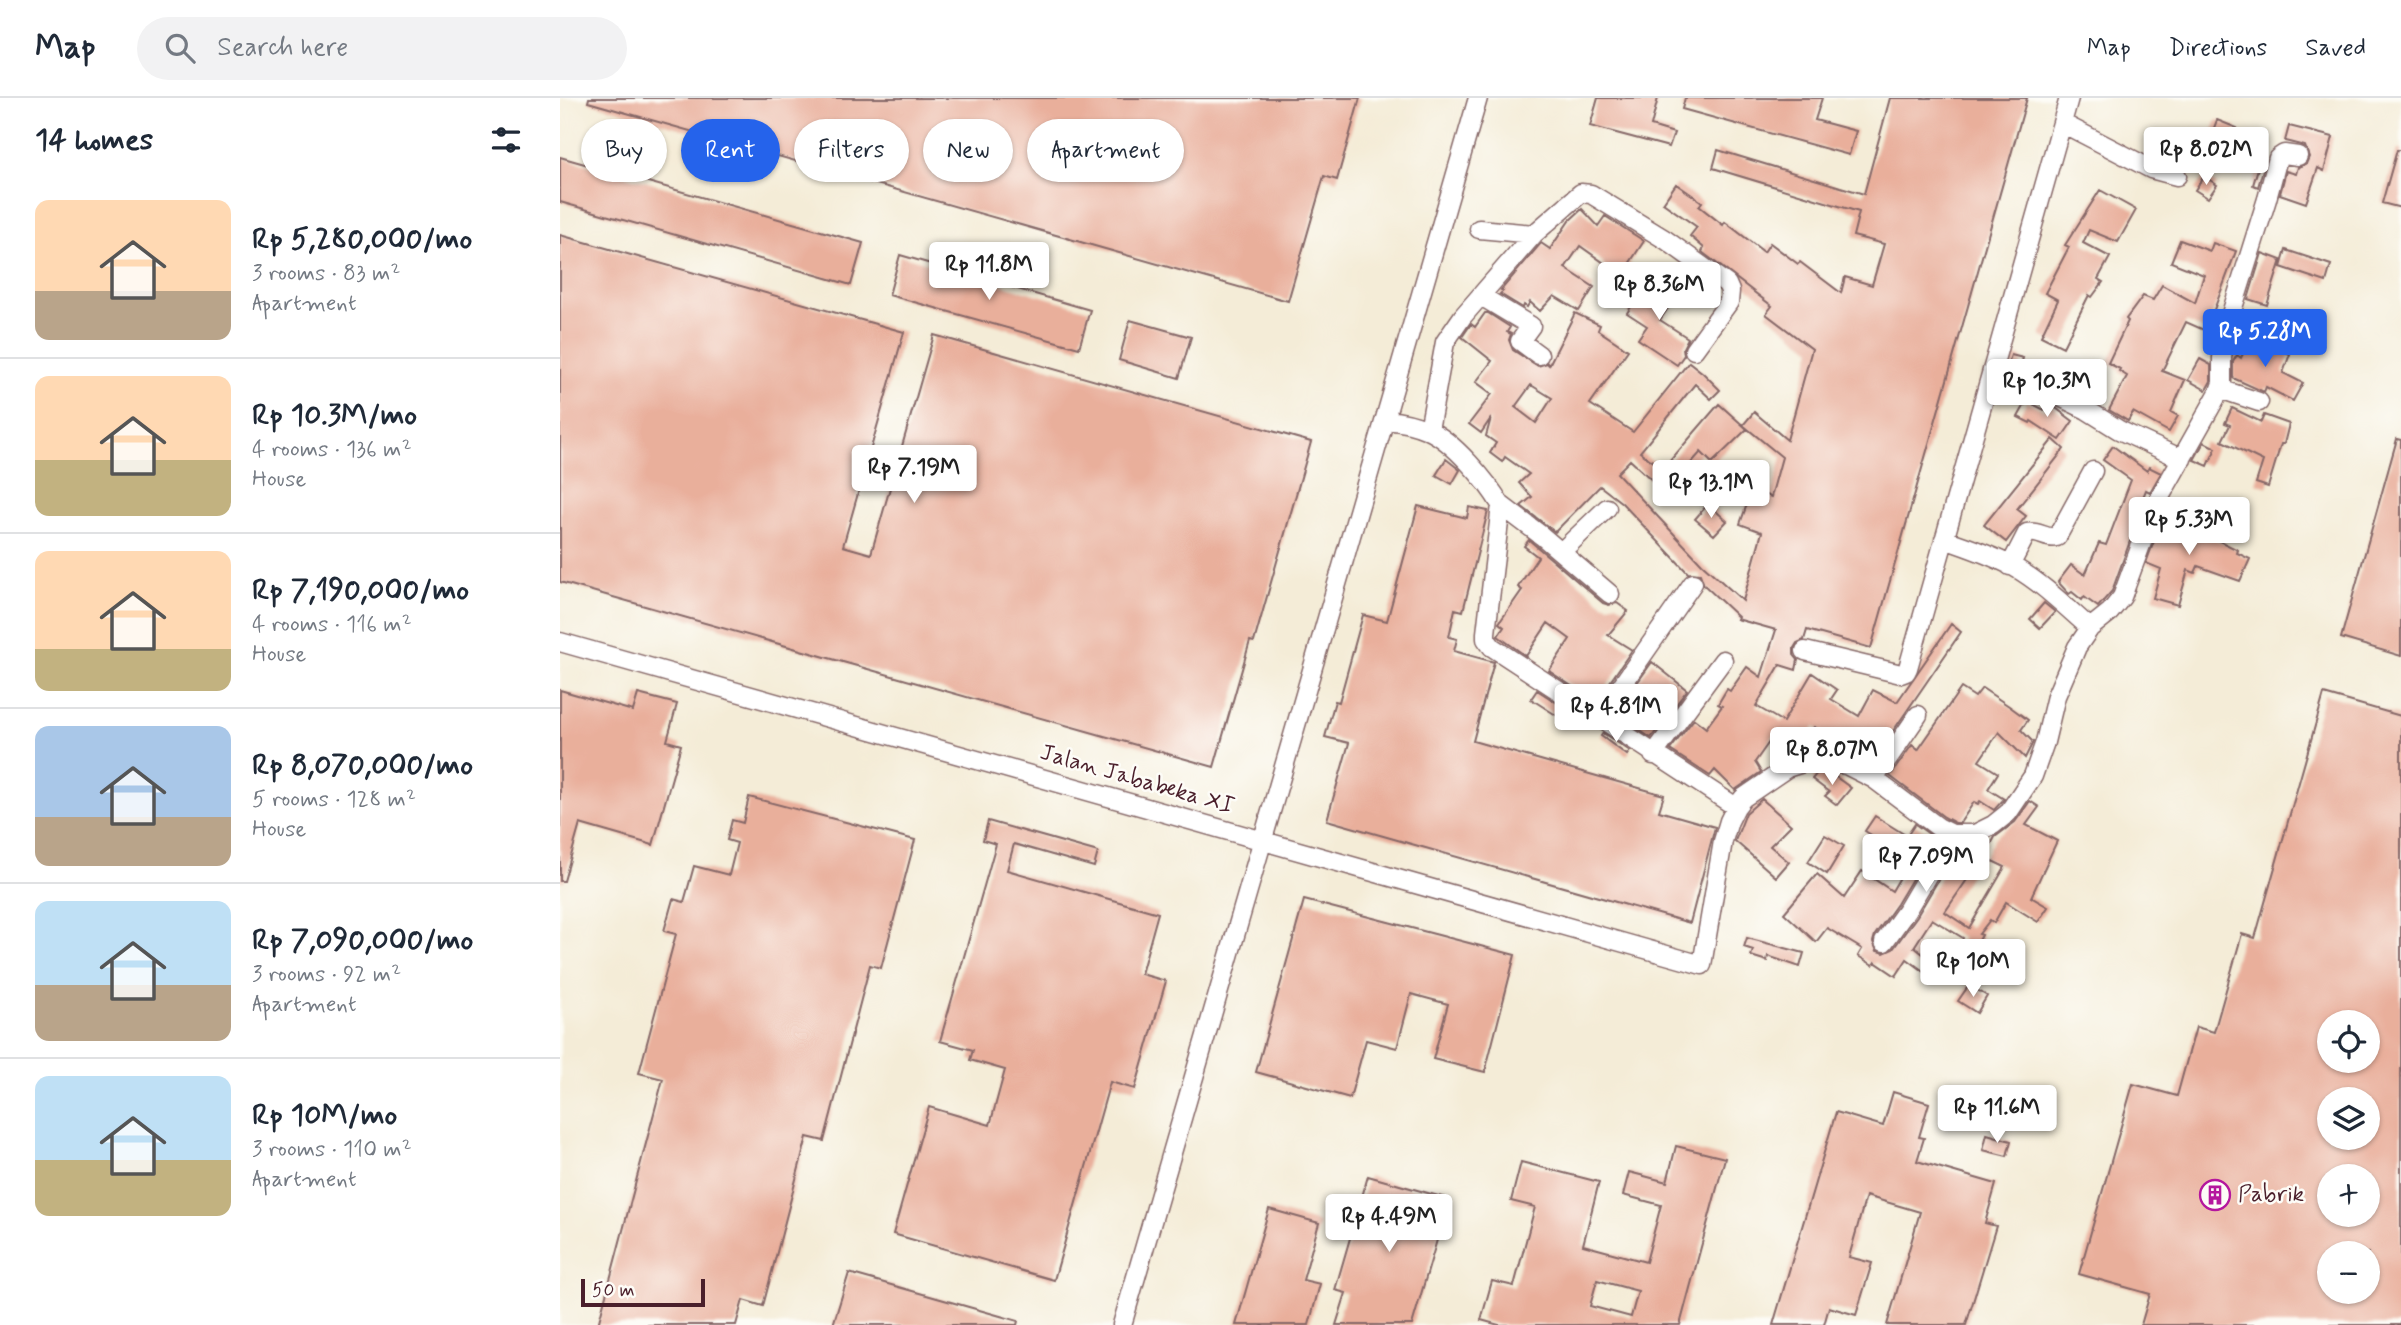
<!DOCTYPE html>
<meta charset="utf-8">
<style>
:root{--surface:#fff;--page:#f2f2f3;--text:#1f2937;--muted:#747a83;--line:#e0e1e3;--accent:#2563eb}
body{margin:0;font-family:Mynerve,sans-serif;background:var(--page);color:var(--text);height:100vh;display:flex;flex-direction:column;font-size:26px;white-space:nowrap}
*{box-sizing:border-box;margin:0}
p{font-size:23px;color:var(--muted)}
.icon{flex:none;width:38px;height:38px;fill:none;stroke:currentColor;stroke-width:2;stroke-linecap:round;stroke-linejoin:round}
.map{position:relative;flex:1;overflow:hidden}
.panel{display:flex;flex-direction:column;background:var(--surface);width:560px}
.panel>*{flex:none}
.hud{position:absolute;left:21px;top:21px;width:665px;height:63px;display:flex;gap:14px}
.tools{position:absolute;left:1757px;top:912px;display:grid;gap:14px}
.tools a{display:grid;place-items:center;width:63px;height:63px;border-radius:50%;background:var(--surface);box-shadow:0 2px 5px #0004;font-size:35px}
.scale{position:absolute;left:21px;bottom:18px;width:124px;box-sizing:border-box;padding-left:7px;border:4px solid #4a1f2b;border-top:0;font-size:19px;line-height:24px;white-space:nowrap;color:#4a1f2b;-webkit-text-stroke:5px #fdfcf7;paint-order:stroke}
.price{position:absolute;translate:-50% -60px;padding:0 16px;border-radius:7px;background:#fff;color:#222;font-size:23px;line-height:46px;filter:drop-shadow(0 2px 4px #0008)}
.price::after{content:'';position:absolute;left:50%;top:42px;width:21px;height:16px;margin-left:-10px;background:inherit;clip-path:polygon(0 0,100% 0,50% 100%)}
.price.on{background:var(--accent);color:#fff}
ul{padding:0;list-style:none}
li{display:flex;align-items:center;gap:21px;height:175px;padding:0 35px}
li+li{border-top:2px solid var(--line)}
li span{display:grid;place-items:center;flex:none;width:196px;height:140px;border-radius:14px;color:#555}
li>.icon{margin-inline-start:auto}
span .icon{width:84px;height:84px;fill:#fffc;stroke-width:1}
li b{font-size:30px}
h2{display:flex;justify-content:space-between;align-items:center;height:84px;padding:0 35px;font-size:30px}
.chip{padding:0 24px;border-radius:32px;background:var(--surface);box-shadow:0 2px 5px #0004;font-size:24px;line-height:63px}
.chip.on{background:var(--accent);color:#fff}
header{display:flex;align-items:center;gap:42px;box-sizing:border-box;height:98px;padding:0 35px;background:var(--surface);border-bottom:2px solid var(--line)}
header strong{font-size:33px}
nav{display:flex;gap:38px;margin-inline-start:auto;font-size:24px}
.search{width:490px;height:63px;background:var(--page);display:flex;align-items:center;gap:18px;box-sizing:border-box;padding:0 24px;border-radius:38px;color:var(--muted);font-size:26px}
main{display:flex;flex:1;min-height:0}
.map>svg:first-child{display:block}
.building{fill:#e9af9b;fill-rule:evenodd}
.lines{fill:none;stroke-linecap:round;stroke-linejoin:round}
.street-casing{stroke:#866767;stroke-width:21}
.street{stroke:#fff;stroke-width:18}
.labels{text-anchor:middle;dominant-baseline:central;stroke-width:5;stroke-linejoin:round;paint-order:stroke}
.street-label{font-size:23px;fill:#4a1f2b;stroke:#fdfcf7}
.poi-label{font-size:23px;fill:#4a1f2b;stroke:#fdfcf7;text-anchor:start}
</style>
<header>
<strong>Map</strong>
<div class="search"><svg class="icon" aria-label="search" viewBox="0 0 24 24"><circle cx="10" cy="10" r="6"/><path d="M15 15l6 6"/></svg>Search here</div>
<nav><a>Map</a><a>Directions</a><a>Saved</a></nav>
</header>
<main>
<section class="panel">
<h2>14 homes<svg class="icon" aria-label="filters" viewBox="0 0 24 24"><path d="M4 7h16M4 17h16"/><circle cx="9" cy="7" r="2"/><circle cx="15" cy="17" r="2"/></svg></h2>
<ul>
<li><span style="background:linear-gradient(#ffd9b3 65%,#b9a48a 0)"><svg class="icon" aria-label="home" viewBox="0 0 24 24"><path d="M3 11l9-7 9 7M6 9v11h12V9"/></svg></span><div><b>Rp 5,280,000/mo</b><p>3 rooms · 83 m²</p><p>Apartment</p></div></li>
<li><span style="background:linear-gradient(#ffd9b3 60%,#c2b280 0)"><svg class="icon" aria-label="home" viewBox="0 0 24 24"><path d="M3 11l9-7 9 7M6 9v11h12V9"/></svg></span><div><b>Rp 10.3M/mo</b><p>4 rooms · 136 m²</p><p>House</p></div></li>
<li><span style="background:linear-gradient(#ffd9b3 70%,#c2b280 0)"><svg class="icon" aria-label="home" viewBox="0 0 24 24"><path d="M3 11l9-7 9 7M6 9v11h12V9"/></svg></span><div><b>Rp 7,190,000/mo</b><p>4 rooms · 116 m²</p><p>House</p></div></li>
<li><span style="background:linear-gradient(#a9c7e8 65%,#b9a48a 0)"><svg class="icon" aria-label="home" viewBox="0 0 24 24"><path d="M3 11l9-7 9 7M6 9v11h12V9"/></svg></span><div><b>Rp 8,070,000/mo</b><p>5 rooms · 128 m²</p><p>House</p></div></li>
<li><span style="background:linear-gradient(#bfe0f5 60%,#b9a48a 0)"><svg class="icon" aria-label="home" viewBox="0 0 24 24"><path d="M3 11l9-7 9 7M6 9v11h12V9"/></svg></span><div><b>Rp 7,090,000/mo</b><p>3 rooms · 92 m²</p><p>Apartment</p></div></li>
<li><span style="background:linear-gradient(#bfe0f5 60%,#c2b280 0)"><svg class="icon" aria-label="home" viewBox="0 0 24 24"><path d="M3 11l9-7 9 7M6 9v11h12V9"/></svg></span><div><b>Rp 10M/mo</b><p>3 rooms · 110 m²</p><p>Apartment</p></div></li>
</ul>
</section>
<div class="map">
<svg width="1841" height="1227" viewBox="0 0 1841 1227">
<rect width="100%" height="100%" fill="#fdfcf7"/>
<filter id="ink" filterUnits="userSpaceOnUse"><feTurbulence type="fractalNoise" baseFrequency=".0143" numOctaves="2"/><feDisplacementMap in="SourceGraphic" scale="14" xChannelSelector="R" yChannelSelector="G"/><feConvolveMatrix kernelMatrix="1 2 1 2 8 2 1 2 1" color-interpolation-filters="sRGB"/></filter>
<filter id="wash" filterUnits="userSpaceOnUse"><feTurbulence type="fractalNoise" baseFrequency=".00686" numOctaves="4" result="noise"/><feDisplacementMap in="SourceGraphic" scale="28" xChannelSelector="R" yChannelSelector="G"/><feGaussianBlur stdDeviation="1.57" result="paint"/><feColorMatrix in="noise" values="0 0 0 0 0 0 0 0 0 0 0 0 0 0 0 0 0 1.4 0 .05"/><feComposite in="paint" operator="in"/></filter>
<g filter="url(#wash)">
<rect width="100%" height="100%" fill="#f4ecd7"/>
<g id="blocks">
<path class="building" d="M29,0H800L777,82L764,78L728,203L28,4Z
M1038,0H1098L1091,28L1114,35L1109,49L1030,28Z
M1125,0H1262L1255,22L1296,33L1289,57L1122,11Z
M1330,0H1467L1311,550L1247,532L1244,542L1237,545L1234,550V557L1238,562L1236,572L1220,567L1196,608L1223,624L1252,575L1277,592L1271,601L1299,618L1313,592L1337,604L1391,526L1401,534L1331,636L1321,631L1306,657L1254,629L1238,652L1214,637L1195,664L1201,674L1175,692L1155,672L1150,678L1110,652L1134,621L1146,630L1162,608L1158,606L1167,591L1170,593L1187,569L1201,579L1216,532L1177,521L1178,519L1144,487L1140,476L1128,475L1062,405L1040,388L995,434L961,408L972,399L959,385L969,376L945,359L942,364L930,355L936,345L926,338L931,320L921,335L909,326L932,296L916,284L932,263L902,239L911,226L915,229L925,215H928L950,229L947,234L951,236L949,242L953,252L978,268L987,265L989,267L1015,215L1040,227L1038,232L1068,252L1030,306L1073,334L1129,264L1143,275L1160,292L1151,301L1135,286L1080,354L1103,371L1159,306L1187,331L1152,365L1141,354L1105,394L1070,362L1057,375L1142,466L1183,503L1202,434L1180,426L1192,392L1211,399L1222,359L1183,327L1194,314L1227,342L1252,251L1206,216L1212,208L1142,154L1144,150L1130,138L1137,129L1103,105L1116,86L1142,104L1139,108L1163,127L1165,124L1204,154L1210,145L1238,166L1240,164L1281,195L1285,179L1312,187L1324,146L1293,138L1299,114L1153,70L1158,52L1304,96ZM971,287L992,300L976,325L955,309Z
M1657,22L1677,30L1667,54L1648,46Z
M1729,28L1773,39L1764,73L1758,70L1746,105L1720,96L1726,73L1736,76L1738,69L1746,66L1749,59L1745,48L1725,43Z
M1837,52H1841V110L1822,105Z
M0,59L303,145L291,187L0,104Z
M1699,67L1704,68L1698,89L1693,87Z
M1644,78L1657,87L1648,100L1635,92Z
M1540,92L1576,112L1558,144L1529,132L1523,145L1550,159L1538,181L1543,184L1532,199L1529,197L1503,249L1481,238L1498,202L1485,195L1509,149L1505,147Z
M1022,111L1038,128L1045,118L1084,143L1069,166L1079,173L1070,186L1042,167L1044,165L1020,148L1005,170L1034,189L1019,213L994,198L980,213L970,204L967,209L964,207L963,210L940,196L943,193L941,192L981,145L990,151L1009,123Z
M0,137L344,234L283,448L311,456L374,237L751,344L694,544L690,543L654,669L0,484Z
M1620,142L1650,153L1653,145L1676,153L1646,233L1626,224L1602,273L1625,282L1611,314L1618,318L1609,334L1573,314L1568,323L1549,312L1567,278L1559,273L1560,271L1548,265L1568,223L1566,221L1583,198L1593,202L1602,187L1635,205L1644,177L1611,164Z
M1726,152L1771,167L1766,184L1721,169Z
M1702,155L1721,162L1707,207L1688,201Z
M340,157L530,212L519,250L329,197Z
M1107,181L1121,191L1100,222L1128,240L1123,250L1124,257L1117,267L1078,241L1087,228L1067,215L1082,192L1094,200Z
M570,222L631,239L619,280L559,262Z
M1691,238L1730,256L1723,275L1743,285L1733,303L1706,289L1704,294L1673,280V264L1677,257L1681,260Z
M1739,238L1751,242L1747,255L1735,251Z
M1451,257L1463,260L1460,271L1448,266Z
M1640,261L1651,267V283L1646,292L1628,282Z
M1506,265L1519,271L1510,291L1496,285Z
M1467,303L1484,312L1487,306L1493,308L1513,323L1500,342L1471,323L1470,325L1458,319Z
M1672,310L1701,324L1704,317L1729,326L1724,346H1721L1708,389L1696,385L1703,363L1662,343L1670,327L1665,325Z
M1493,341L1504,351L1457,411L1466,418L1446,444L1424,427Z
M1837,341L1841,342V558L1781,540Z
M1644,344L1656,350L1648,368L1634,362Z
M1553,348L1587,373L1589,369L1601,375L1590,394L1586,392L1576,417L1579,418L1552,493L1538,509L1524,499L1522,502L1512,494L1509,496L1498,484L1511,467L1525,477L1539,445L1546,447L1571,382L1543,362Z
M886,361L900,372L892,386L876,377Z
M1148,406L1167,423L1154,437L1135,421Z
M858,408L907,420L909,409L928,413L903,513L895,511L889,539L897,541L894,553L934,564L913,643L1104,697L1099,713L1155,729L1130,825L767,722L789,645L765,639L775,603L779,604L803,517L827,523Z
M1616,409L1629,415L1624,426L1678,452L1677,455L1690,461L1680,483L1638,468L1635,475L1628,472L1618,507L1593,500L1601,471L1586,465L1600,427L1606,430Z
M969,442L1043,505L1049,507L1057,505L1068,513L1048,537L1072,552L1036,604L989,573L1010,541L988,525L966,558L938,538L944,529L939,525L962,492L958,489L978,459L964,448Z
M1484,505L1495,514L1480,530L1470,521Z
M1092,564L1127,592L1091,640L1055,616Z
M1401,590L1415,599L1422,590L1449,608L1468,622L1461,632L1473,644L1465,660L1439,634L1419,663L1438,675L1428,691L1444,701L1434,712L1420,703L1418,706L1414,704L1400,725H1395L1384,719L1330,678L1352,647L1358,652Z
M0,592L73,613L78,596L117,606L107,643L121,647L93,747L20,726L4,783H0Z
M977,592L1005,610L999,619L971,601Z
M1764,596L1841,618V1227H1581L1590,1196L1519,1176L1573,986L1617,998L1636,929L1654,934L1682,836L1695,840ZM1769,924H1808V962H1769ZM1769,1001H1808V1040H1769ZM1769,1078H1808V1116H1769ZM1769,1155H1808V1194H1769Z
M1043,635L1070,653L1067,657L1041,638Z
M1258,674L1273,677L1291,690L1277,707L1265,698L1269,694L1252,681Z
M189,699L355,742L321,870L310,867L264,1043L247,1039L203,1208L183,1202L176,1227H38L103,981L79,975L116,836L104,833L113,801L124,804L134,768L169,777L177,745L167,742L172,722L183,725Z
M1202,701L1231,727L1210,748L1229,764L1216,779L1175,743L1186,715Z
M1470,703L1479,709L1466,727L1497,743L1471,799L1488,809L1478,824L1446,804L1434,825L1430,822L1419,836L1422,837L1416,848L1412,845L1405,854L1397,849L1403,840L1372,821L1354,849L1389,876L1381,886L1347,861L1336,878L1315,864L1313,867L1298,858L1302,851L1267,830L1256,844L1224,815L1257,776L1284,800L1302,773L1332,793L1346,769L1324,755L1329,748L1305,733L1315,718L1347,738L1355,726L1376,741L1337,806L1315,837L1313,844L1317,853L1324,855L1333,851L1357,818L1396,752L1417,767L1385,814L1409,830L1445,769L1424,759L1435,739L1455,724Z
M428,723L538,754L534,769L454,746L447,772L598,815L581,876L606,883L575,991L550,984L494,1182L333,1136L369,1009L430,1027L445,972L410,962L413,952L380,943L436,746L423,742Z
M1265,737L1284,748L1267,776L1248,764Z
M744,802L955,857L925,974L873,961L888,906L851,896L837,950L806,942L790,1000L696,974Z
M1187,840L1244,855L1240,869L1208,858L1207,863L1191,858L1193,852L1184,849Z
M1409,887L1427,898L1417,915L1398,903Z
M1333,994L1369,1005L1359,1039L1364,1040L1357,1063L1436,1086L1425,1125L1436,1128L1406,1227H1327L1360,1114L1306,1098L1289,1159L1312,1165L1296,1217L1269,1209L1264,1227H1213L1276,1014L1323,1028Z
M1427,1036L1451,1043L1447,1058L1423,1052Z
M1116,1048L1165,1060L1120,1227H939L921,1222L932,1183L954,1188L975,1109L951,1103L961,1064L1039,1084L1023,1147L1086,1164L1101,1107L1063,1097L1069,1074L1107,1084ZM1037,1182L1078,1193L1071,1219L1030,1208Z
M808,1078L889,1101L852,1227H776L786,1195L775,1192Z
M709,1111L759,1125L743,1182L760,1186L749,1227H676Z
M289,1175L458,1223L457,1227H273Z"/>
</g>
</g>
<g filter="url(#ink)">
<use href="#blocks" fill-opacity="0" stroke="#866767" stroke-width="2"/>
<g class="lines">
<g class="street-casing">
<path id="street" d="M1502,25L1591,71L1617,78
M919,131L974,136
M921,198L971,228L960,243L979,257
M1432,272L1498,298L1527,312L1559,332L1622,361
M1660,291L1699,304
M825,322C839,323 854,326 868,332C893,343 927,383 941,407L926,535V541L932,549L1176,709
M869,332L885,244L903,218L974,136L1021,95L1031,96L1106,142L1167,186L1170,193L1169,204L1134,252
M941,407L982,438L1050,496
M1384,441C1408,449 1431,457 1454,469C1482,485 1506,509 1530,530
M1001,454L1047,410
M1450,468L1467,435C1478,432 1487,442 1497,439L1533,373
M0,544L1142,867L1163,743L1169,723L1176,709L1183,700L1227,670L1252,662L1286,667L1314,681L1378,729L1392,736H1415L1433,727L1448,715L1473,678L1485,644L1496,598L1517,549L1530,530L1550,514L1562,499L1596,406L1658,296L1662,285V260L1666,232L1707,101L1718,60L1724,56L1738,58
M1245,553L1341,576L1346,574L1348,570L1509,0
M1039,620L1133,485
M1093,657L1163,562
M1314,681L1358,617
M1324,844L1347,812L1392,736
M562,1227L918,0"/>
</g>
<use href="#street" class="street"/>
</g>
</g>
<defs>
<g id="building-ring" transform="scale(1.575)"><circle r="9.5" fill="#fdfcf7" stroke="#b5179e" stroke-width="1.5"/><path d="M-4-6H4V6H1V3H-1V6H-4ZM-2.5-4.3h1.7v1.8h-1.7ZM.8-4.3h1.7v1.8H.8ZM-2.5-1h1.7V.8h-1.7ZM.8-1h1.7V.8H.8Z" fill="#b5179e"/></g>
</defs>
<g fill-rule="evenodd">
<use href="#building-ring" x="1655" y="1097"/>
</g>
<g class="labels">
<g class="street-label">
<text transform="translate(577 682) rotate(16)">Jalan Jababeka XI</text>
</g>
<g class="poi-label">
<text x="1678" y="1097">Pabrik</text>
</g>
</g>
</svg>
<div class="tools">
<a><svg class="icon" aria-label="locate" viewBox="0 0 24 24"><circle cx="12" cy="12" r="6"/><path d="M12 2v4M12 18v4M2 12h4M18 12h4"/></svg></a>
<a><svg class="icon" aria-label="layers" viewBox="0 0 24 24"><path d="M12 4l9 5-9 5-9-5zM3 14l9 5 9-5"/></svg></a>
<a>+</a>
<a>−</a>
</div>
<div class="scale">50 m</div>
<b class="price" style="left:1646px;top:89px">Rp 8.02M</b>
<b class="price" style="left:429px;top:204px">Rp 11.8M</b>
<b class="price" style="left:1099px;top:224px">Rp 8.36M</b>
<b class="price on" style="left:1705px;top:271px">Rp 5.28M</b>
<b class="price" style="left:1487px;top:321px">Rp 10.3M</b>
<b class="price" style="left:354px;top:407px">Rp 7.19M</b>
<b class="price" style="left:1151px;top:422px">Rp 13.1M</b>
<b class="price" style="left:1629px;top:459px">Rp 5.33M</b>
<b class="price" style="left:1056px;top:646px">Rp 4.81M</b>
<b class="price" style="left:1272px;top:689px">Rp 8.07M</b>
<b class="price" style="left:1366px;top:796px">Rp 7.09M</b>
<b class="price" style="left:1413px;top:901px">Rp 10M</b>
<b class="price" style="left:1437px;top:1047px">Rp 11.6M</b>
<b class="price" style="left:829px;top:1156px">Rp 4.49M</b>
<div class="hud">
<a class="chip">Buy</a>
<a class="chip on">Rent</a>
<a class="chip">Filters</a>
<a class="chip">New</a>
<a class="chip">Apartment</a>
</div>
</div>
</main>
